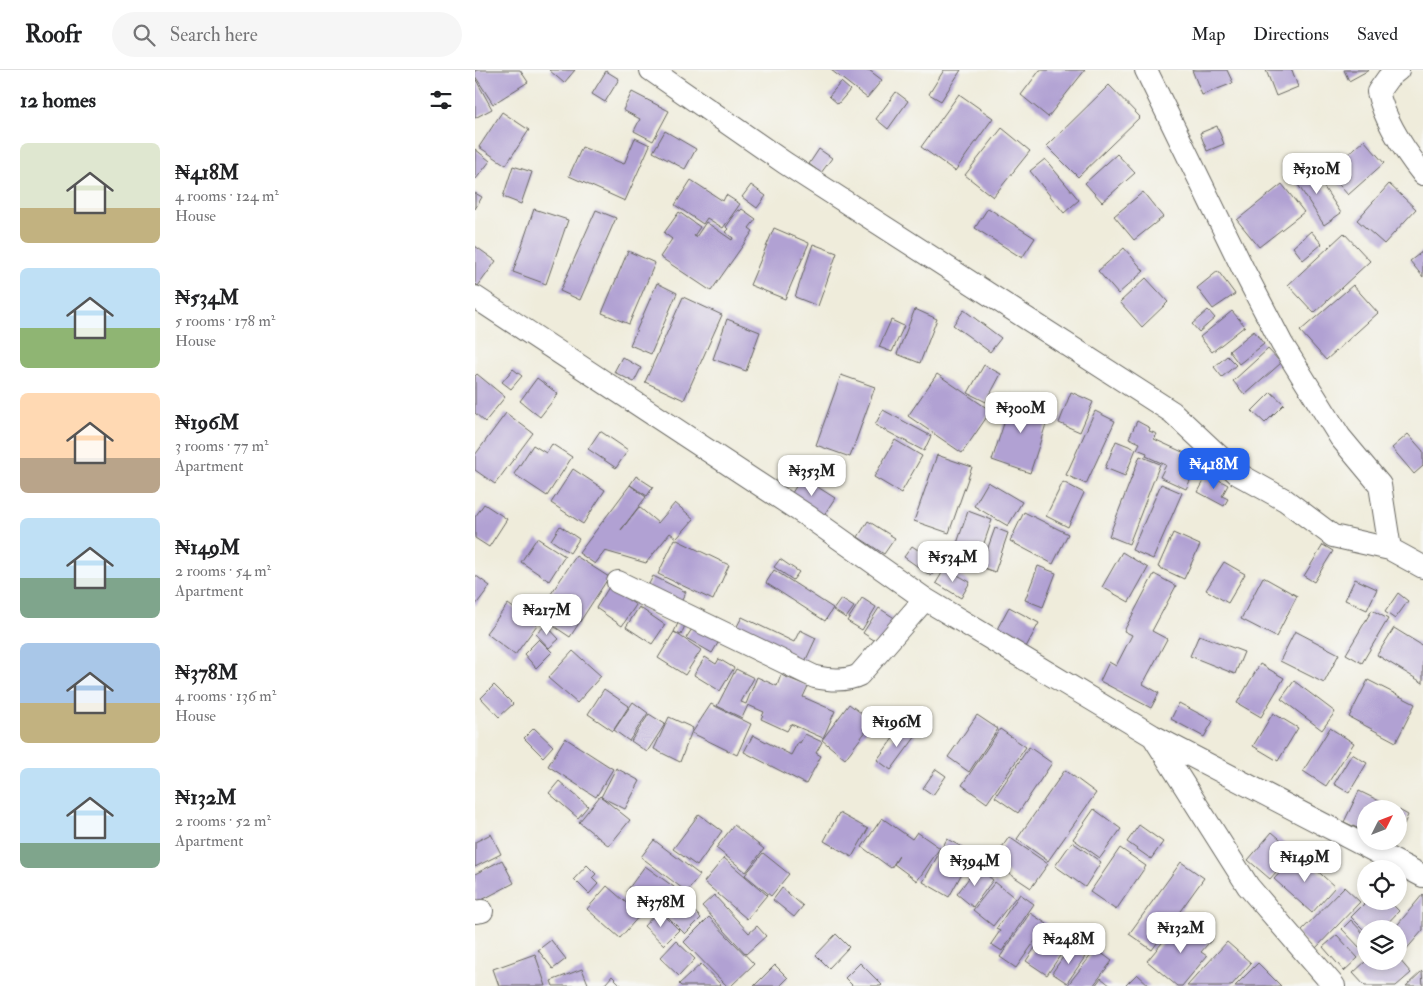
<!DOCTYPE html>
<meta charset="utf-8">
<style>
:root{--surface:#fff;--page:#f6f6f6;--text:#202124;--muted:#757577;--line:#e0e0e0;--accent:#2563eb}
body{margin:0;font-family:"IM FELL Double Pica",serif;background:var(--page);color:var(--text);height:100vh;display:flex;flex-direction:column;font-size:19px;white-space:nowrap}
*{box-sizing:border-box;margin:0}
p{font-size:16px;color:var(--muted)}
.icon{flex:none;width:28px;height:28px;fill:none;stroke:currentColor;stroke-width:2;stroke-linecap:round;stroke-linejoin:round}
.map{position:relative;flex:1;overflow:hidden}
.sheet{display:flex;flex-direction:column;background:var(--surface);width:475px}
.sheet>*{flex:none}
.needle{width:32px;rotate:48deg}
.fabs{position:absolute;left:882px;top:730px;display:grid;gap:10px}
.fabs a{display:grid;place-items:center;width:50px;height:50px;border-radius:50%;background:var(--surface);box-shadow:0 2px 8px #0003;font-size:25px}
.price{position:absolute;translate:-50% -42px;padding:0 11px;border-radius:10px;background:#fff;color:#222;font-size:16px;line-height:32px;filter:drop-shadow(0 1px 2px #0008)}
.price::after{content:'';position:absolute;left:50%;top:30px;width:15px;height:11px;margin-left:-8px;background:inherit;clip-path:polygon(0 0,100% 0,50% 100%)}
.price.active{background:var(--accent);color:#fff}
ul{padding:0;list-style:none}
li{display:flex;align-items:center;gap:15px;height:125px;padding:0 20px}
li span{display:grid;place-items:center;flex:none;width:140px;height:100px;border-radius:8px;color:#555}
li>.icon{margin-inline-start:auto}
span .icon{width:60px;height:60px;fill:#fffc;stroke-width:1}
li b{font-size:21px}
h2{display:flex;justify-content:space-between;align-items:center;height:60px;padding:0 20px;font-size:21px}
header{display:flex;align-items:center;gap:30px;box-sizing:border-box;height:70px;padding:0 25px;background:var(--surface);border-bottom:1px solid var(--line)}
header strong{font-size:24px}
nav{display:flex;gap:28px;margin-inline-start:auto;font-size:18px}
.search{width:350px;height:45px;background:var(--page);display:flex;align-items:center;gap:12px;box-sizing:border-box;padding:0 18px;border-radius:28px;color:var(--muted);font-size:19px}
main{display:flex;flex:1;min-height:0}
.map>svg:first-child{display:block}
.building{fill:#b1a1d3}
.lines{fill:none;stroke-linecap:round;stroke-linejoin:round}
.minor-casing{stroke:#66655f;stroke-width:24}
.minor{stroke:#fff;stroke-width:22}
</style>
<header>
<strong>Roofr</strong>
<div class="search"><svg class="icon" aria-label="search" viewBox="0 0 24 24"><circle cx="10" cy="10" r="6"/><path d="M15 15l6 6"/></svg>Search here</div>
<nav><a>Map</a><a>Directions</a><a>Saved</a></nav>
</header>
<main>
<section class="sheet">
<h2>12 homes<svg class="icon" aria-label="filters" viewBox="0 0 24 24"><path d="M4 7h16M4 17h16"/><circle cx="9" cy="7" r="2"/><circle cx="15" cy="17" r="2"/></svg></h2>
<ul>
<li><span style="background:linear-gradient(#dfe7d0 65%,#c2b280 0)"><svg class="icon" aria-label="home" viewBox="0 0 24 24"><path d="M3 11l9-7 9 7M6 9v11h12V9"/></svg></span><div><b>₦418M</b><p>4 rooms · 124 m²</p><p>House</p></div></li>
<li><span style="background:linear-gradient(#bfe0f5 60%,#8fb573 0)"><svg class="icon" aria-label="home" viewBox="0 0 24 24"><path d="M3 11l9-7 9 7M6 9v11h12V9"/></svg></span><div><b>₦534M</b><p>5 rooms · 178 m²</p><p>House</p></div></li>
<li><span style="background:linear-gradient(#ffd9b3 65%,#b9a48a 0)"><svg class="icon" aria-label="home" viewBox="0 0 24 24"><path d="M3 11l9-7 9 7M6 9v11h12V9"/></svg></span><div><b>₦196M</b><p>3 rooms · 77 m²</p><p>Apartment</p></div></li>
<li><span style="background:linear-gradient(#bfe0f5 60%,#7fa58c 0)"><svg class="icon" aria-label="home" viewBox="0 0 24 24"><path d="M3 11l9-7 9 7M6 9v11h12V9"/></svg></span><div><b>₦149M</b><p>2 rooms · 54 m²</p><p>Apartment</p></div></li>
<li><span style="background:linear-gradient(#a9c7e8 60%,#c2b280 0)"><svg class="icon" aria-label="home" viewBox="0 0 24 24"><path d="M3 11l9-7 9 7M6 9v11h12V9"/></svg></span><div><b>₦378M</b><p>4 rooms · 136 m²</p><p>House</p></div></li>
<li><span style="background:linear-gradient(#bfe0f5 75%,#7fa58c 0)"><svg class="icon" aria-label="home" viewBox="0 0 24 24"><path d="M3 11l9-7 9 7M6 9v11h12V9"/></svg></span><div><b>₦132M</b><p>2 rooms · 52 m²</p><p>Apartment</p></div></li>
</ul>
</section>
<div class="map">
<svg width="948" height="916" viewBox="0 0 948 916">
<rect width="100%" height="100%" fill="#f6f6f2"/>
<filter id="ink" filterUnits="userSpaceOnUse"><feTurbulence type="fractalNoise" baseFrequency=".02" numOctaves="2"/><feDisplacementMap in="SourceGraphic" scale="10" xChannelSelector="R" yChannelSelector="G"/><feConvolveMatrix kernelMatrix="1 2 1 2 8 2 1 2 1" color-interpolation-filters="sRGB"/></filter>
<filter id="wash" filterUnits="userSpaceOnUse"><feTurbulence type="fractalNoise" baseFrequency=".0096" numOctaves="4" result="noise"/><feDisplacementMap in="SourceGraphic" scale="20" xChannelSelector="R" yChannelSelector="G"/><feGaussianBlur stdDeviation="1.12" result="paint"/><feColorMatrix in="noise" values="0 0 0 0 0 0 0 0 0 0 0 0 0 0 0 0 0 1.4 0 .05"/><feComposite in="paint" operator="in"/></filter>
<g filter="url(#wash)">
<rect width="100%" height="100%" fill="#efecdb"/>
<g id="blocks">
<path class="building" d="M0,0H45L53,12L18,34L0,6Z
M74,0H100L89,13Z
M356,0H394L407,10L392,28Z
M469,0H486L466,31L454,24Z
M565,0H610L573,47L546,25Z
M717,0H752L758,13L727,25Z
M791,0H817L823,17L801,26Z
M869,0H894L874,11Z
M131,1L144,9L130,32L117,24Z
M0,8L17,39L0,48Z
M366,12L375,20L363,34L354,26Z
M634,15L665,47L603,107L572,76Z
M157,22L194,41L178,71L159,61L165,49L148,40Z
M421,22L433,31L413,59L401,49Z
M484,24L518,48L480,101L446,77Z
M27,42L54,60L31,95L4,77Z
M742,56L749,74L732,81L725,63Z
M527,58L555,81L518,127L490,105Z
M190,61L221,79L210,99L178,82Z
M160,68L175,75L150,131L94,106L107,77L149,94Z
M889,70L909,93L873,125L853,102Z
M0,79L15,91L1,109H0Z
M344,79L357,88L346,103L334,94Z
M642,84L660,103L627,132L610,113Z
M570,89L604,130L589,143L555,101Z
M38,96L57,102L46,134L28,127Z
M835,96L866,143L849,155L818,107Z
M216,110L248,131L251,125L265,134L248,158L232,148L228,154L200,135Z
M807,114L829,142L784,177L762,150Z
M914,114L941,139L909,174L882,150Z
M276,115L291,126L282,138L267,127Z
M668,122L688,147L659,170L639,146Z
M0,123L7,127L0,139Z
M513,138L560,168L547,188L500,158Z
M59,139L93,150L71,214L38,202Z
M267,139L281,149L274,158L278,161L236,221L185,187L197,169L189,163L204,142L225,157L219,166L221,167L231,152L257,170L258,168L250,162L253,159L251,157L263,140L265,141Z
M121,140L141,148L105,230L85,221Z
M299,158L334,173L310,229L275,215Z
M836,161L847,174L828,190L818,177Z
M869,163L895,191L839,243L813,215Z
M338,174L362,183L343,236L320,227Z
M0,176L21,191L3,216L0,213Z
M649,178L669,201L643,224L623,201Z
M153,181L180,193L154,254L127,243Z
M948,181V207L935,191Z
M743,201L760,224L738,239L722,218Z
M671,208L693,232L667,257L645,232Z
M182,213L202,223L176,284L155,275Z
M878,215L903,243L851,290L825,261Z
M208,227L247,245L209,330L170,312Z
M440,239L462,249L445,293L422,284Z
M489,240L526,268L515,282L478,255Z
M733,240L740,248L724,262L717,254Z
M757,241L770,256L737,282L725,267Z
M252,249L285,262L271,301L238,289Z
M416,250L429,256L417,282L404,277Z
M779,261L789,274L764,294L754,281Z
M793,279L806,293L770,325L758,311Z
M752,286L761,295L747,307L739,297Z
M147,287L166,298L159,312L139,302Z
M509,295L526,304L511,332L493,323Z
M38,299L47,306L36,319L27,312Z
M2,304L30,327L10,352L0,343V306Z
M462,304L516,341L487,383L433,346Z
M366,305L400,317L375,387L341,375Z
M62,308L83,324L65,347L45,331Z
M596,322L618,332L605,362L584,353Z
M796,322L809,334L790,353L777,341Z
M538,326L576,339L555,403L517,390Z
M408,340L456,366L449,381L400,355Z
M620,341L640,351L611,414L591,405Z
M31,343L58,363L20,414L0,400V385Z
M662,351L675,358L674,361L682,364L679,369L725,390L711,419L685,407L691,395L671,386L672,383L662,379L665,373L654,368Z
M125,361L153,380L141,398L113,379Z
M933,364L948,381V396L939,404L917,378Z
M420,370L447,386L426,423L399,407Z
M641,371L661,379L650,406L630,398Z
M77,374L97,387L72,426L39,404L58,375L71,383Z
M462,385L497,397L474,463L439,451Z
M665,386L685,394L654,474L634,466Z
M98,399L130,420L108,454L76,433Z
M733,404L753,415L747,426L753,429L749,436L723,422Z
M161,406L178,417L172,426L155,415Z
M327,407L360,428L347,448L315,426Z
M513,412L547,432L533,456L499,436Z
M588,412L609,423L593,457L571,446Z
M686,414L707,423L678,489L657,480Z
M155,415L171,427L146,460L164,437L183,453L200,433L219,449L202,468L195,463L171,493L130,481L120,494L104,483Z
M9,434L32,449L14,477L0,468V447Z
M493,441L517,450L500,499L476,491Z
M549,442L593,464L578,494L535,471Z
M393,451L420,468L409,484L383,467Z
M85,456L104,469L95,483L76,470Z
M520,458L533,463L520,502L506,497Z
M698,463L725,475L709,509L683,497Z
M62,468L90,486L74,511L46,492Z
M200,469L254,495L238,530L183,504Z
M848,475L858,481L839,512L829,506Z
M437,476L464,494L456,506L429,487Z
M647,482L673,498L654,532L627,517Z
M101,486L134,507L95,567L62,545Z
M305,489L324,502L318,510L299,497Z
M749,492L770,504L753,533L731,520Z
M563,496L581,503L568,537L550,530Z
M470,498L495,512L486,528L461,513Z
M299,500L358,538L350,551L291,513Z
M679,504L701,516L677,561L692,569L668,614L684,623L676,638L625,611L634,592L641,596L657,565L649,561Z
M0,505L15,516L0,536Z
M178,506L211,522L203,538L170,522Z
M788,507L822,526L801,567L766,549Z
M880,509L902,519L892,540L870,530Z
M134,517L161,535L147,556L121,538Z
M923,523L933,531L920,549L910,542Z
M387,528L401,537L387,560L372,551Z
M366,529L379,537L371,548L358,540Z
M33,534L62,555L40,585L11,563Z
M164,537L190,555L177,574L151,557Z
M534,537L564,553L551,577L521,561Z
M404,538L421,549L405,574L388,563Z
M897,540L913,549L887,593L871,584Z
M267,547L319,572L325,560L341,568L329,594L260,560Z
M204,551L211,553L206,565L199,562Z
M221,553L246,568L237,583L211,568Z
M71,555L84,569L74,578L61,564Z
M919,558L948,576V613L902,585Z
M820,561L864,584L849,613L805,591Z
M199,562L226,580L210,605L183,588Z
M724,565L769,582L760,604L715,586Z
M64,569L77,582L61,598L49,584Z
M98,581L126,606L102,633L73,608Z
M230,587L241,594L244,589L259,598L245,621L219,605Z
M785,594L809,608L786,647L762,633Z
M261,599L279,608L266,632L271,634L282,607L302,616L306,605L333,616L328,627L360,641L348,668L316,654L312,661L286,649L289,642L273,635L267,648L242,636Z
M893,610L940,634L921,672L874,647Z
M819,611L860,642L847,660L806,629Z
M19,615L38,634L24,647L6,628Z
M129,619L154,636L138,661L113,644Z
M158,632L173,643L154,671L139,660Z
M704,633L738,651L729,667L696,649Z
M236,634L276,654L262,685L217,663Z
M374,634L398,652L370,689L347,670Z
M798,643L823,658L803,691L778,676Z
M174,644L190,654L172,682L156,671Z
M502,645L523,659L494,702L473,687Z
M194,647L218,658L205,692L179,679Z
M427,656L441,666L416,700L402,690Z
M59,658L78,676L68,687L49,668Z
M855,658L879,673L851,716L828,701Z
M525,659L551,677L512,733L487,715Z
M330,664L347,672L341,683L346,686L331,714L269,682L278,665L316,685L323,672L325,673Z
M90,668L138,699L121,727L73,696Z
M554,677L577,693L543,743L520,727Z
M877,684L892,693L874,723L859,714Z
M141,698L165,711L150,739L126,727Z
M461,699L471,706L458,725L448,718Z
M590,700L621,723L573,791L542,769Z
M84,711L113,736L103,748L74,723Z
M884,721L921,739H891V762L869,752Z
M125,726L155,750L134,776L104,752Z
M619,739L646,759L625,788L598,769Z
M924,740L933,745L924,766Z
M364,743L393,759L377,787L349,771Z
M224,744L247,761L222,796L198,779Z
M407,748L437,769L442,762L465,778L442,811L419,794L424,786L416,798L387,777Z
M259,755L289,779L271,802L241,778Z
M664,755L688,772L676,789L652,772Z
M797,762L819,781L795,809L773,790Z
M16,764L26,784L0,797V772Z
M534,767L573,794L556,818L517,792Z
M472,769L498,783L474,827L448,812Z
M179,770L225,805L212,822L166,787Z
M597,772L626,792L610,817L580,796Z
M645,778L671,796L641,840L615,822Z
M288,783L314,804L296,826L270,805Z
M823,783L860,817L837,843L799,809Z
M249,788L292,825L272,849L229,812Z
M27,790L39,813L1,833L0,804Z
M706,792L729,808L677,880L654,864Z
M112,795L121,804L117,808L123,814L114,824L99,809Z
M170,796L199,817L179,842L151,822Z
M502,797L518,810L498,837L482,824Z
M520,812L540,828L518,856L498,840Z
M132,816L165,845L145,868L112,839Z
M869,817L885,832L840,879L823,864Z
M307,818L328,836L319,847L298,830Z
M202,823L226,848L210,864L185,839Z
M545,824L559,834L527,881L516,874L525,861L521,859Z
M948,824V860L929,882L924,877V859H919Z
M239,825L274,863L282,856L291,866L271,884L227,836Z
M892,831H914L924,841L907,859H891V862L876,847Z
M184,840L204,860L189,875L169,856Z
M555,843L572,854L541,898L525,887Z
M234,847L279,894L256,916H252L209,872Z
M876,850L891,866V878L888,881L867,859Z
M721,854L738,868L726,882L732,886L707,916H702L672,891L701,856L712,865Z
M574,857L595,871L572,905L551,891Z
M361,864L374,877L354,898L341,885Z
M862,865L883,888L869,901L848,877Z
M76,870L91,889L78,899L63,880Z
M201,871L220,889L204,906L185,888Z
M752,872L776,893L756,916H712Z
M595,877L610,887L592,913L577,903Z
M621,879L637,891L618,916H592Z
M60,884L71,916H24L18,899Z
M924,889L936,903L921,916H890L878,903L891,891H924Z
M385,893L407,915L406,916H378L370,908Z
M783,893L806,916H760Z
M226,894L247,916H206L204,914Z
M300,895L313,908L305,916H279Z
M107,899L114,916H78L76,911Z
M947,901L948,916H931Z
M662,904L675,916H650Z
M137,906L147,916H127L131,913Z
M626,908L636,916H620Z"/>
</g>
</g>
<g filter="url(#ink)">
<use href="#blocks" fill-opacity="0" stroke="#66655f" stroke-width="1"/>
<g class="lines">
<g class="minor-casing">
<path id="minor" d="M176,0L310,93L697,342L763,404L810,430L858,466L915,479
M671,0L768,199L807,274L865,367L905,415L915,479L948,497
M923,0L913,8L903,22C910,52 929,80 948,104
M0,227L334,447L450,529L678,666L948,806
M143,512L340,607C354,610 370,612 384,605L450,529
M678,666L773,816L859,916
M0,842L7,841"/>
</g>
<use href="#minor" class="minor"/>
</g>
</g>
</svg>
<div class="fabs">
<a><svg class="needle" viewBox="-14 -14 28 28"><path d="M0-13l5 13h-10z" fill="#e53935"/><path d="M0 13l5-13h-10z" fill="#757577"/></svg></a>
<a><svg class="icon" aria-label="locate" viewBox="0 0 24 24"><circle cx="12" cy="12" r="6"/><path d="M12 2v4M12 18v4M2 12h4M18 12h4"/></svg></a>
<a><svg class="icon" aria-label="layers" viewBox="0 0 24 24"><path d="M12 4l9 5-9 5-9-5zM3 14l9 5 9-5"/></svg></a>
</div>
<b class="price" style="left:842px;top:125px">₦310M</b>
<b class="price" style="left:546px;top:364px">₦300M</b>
<b class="price active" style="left:739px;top:420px">₦418M</b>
<b class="price" style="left:337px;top:427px">₦353M</b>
<b class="price" style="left:478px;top:513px">₦534M</b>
<b class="price" style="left:72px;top:566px">₦217M</b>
<b class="price" style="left:422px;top:678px">₦196M</b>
<b class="price" style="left:830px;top:813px">₦149M</b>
<b class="price" style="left:500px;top:817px">₦394M</b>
<b class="price" style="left:186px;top:858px">₦378M</b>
<b class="price" style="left:706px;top:884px">₦132M</b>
<b class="price" style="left:594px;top:895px">₦248M</b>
</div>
</main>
